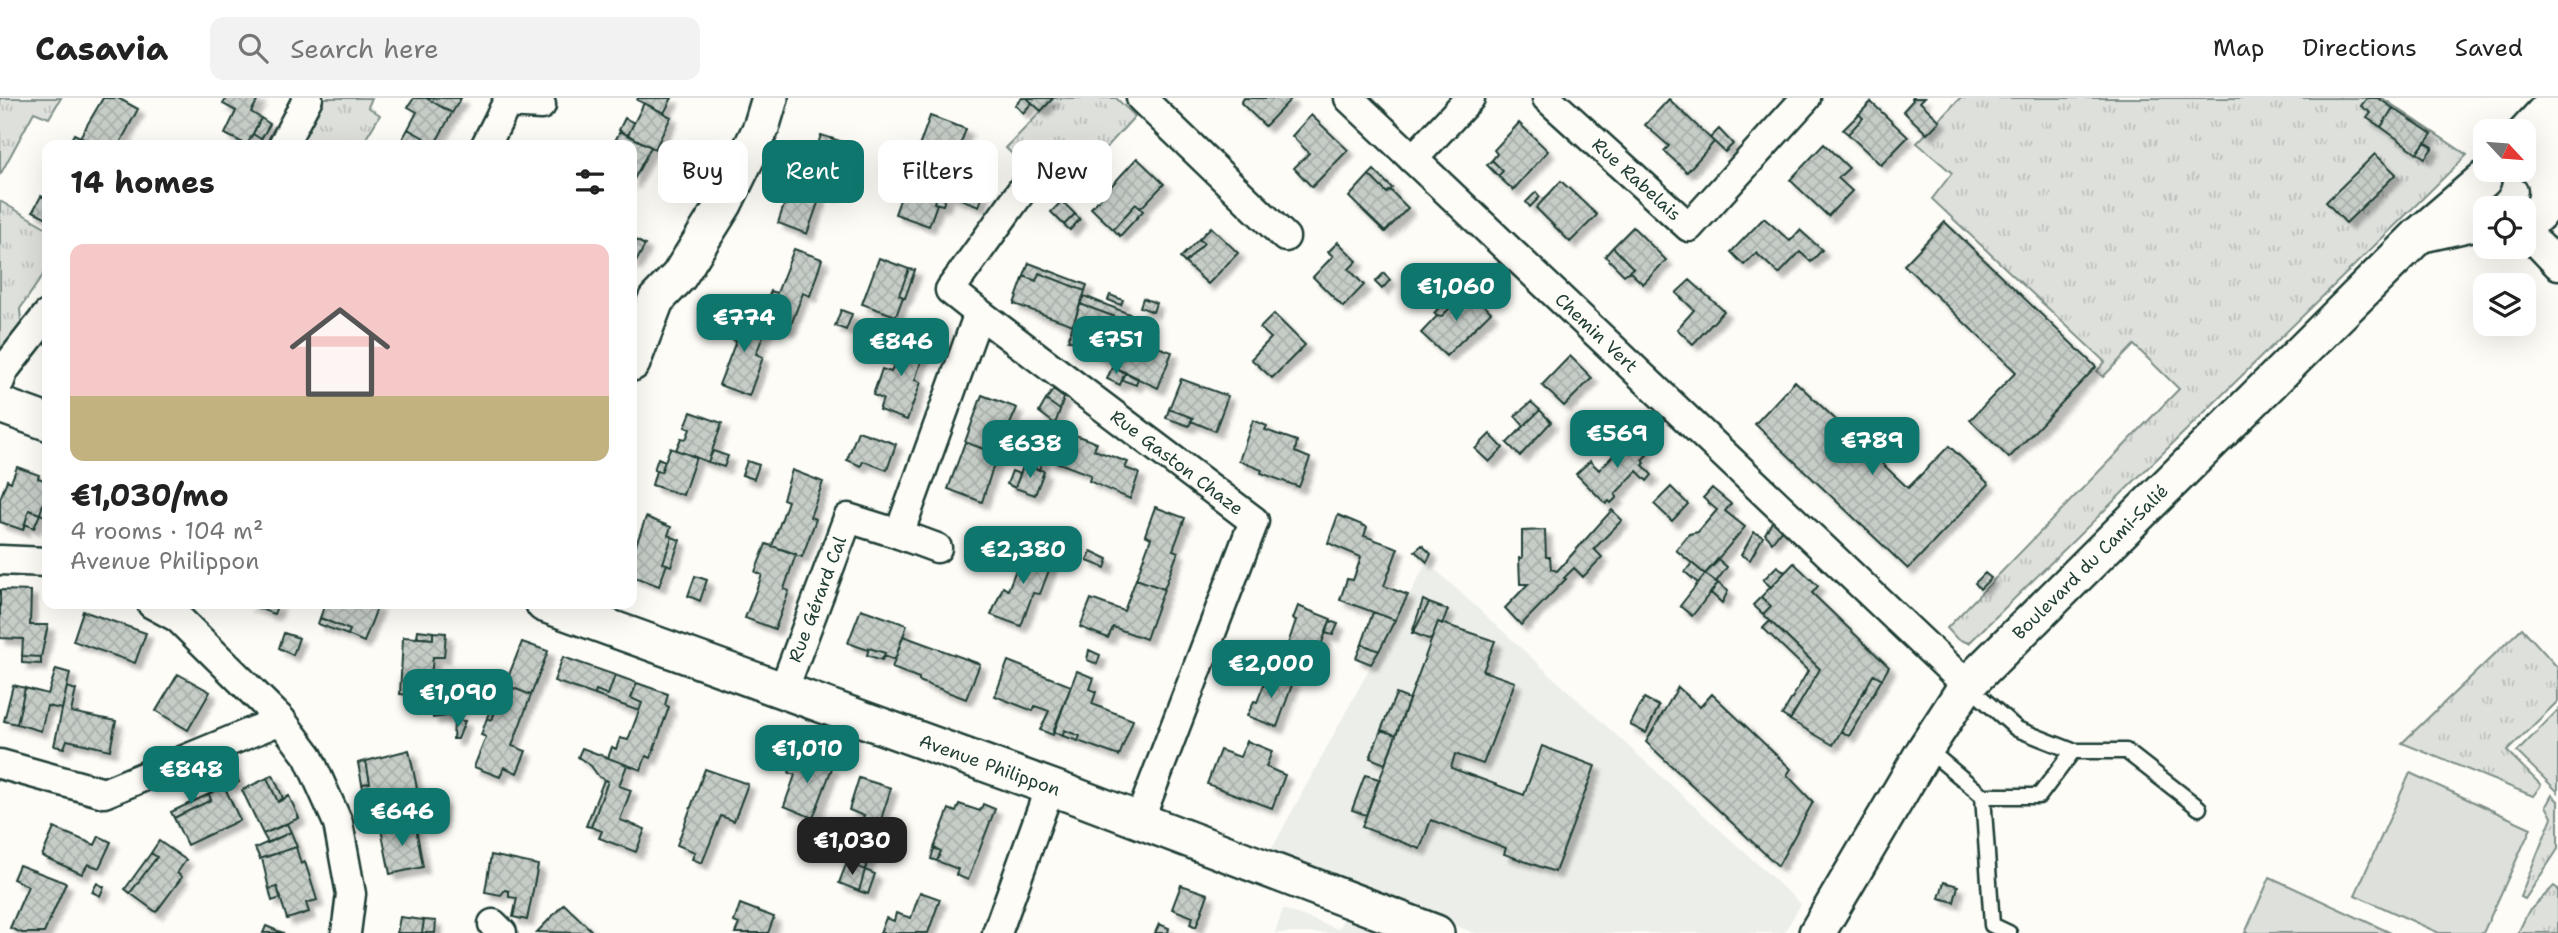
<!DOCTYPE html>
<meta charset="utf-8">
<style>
:root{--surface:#fff;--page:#f2f2f2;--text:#222;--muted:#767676;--line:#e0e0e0;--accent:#0f766e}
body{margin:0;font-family:"Shantell Sans",sans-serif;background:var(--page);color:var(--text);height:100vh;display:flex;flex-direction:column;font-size:26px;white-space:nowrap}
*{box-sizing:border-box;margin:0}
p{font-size:23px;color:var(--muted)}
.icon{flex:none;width:38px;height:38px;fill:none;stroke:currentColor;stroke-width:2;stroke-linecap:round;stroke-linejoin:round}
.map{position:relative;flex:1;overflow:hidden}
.panel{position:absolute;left:42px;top:42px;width:595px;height:469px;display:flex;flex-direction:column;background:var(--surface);border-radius:14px;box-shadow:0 7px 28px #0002}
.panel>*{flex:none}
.top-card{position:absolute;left:658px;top:42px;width:665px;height:63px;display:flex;gap:14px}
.needle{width:46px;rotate:116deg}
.fabs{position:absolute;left:2473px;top:21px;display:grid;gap:14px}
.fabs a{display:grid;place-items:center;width:63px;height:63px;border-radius:14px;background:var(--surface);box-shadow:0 7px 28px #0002;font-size:35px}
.price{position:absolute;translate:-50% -60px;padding:0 16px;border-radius:14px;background:var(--accent);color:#fff;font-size:23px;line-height:46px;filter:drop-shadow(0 2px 4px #0008)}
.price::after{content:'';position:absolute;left:50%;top:42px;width:21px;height:16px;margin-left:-10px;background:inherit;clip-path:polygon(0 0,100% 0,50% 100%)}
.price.active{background:#222;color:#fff}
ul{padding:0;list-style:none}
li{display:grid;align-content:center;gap:14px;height:371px;padding:0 28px}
li span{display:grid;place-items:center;height:217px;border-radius:14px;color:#555}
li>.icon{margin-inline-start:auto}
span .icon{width:126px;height:126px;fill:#fffc;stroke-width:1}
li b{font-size:30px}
h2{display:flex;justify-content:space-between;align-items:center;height:84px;padding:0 28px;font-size:30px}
.tag{padding:0 24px;border-radius:14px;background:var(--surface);box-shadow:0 7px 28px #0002;font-size:24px;line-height:63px}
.tag.active{background:var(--accent);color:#fff}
header{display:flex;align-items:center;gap:42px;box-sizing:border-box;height:98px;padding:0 35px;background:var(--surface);border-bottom:2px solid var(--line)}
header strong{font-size:33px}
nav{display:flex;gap:38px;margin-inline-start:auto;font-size:24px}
.search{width:490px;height:63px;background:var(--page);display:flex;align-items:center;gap:18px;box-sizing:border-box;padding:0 24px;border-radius:14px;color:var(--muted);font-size:26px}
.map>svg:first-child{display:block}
.built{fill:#eceee9}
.grass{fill:url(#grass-tufts);stroke:#7e8e88;stroke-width:2}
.pitch{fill:#dde0db;stroke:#7e8e88;stroke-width:2}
.building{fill:url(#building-cross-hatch);stroke:#1f3d34;stroke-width:2;filter:url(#shadow)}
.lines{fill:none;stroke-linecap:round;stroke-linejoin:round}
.service-casing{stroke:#1f3d34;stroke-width:19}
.minor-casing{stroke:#1f3d34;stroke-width:33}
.tertiary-casing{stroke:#1f3d34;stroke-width:40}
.service{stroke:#fdfcf7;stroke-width:14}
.minor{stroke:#fdfcf7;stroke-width:28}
.tertiary{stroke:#fdfcf7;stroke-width:35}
.labels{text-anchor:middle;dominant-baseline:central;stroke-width:5;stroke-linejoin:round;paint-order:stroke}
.street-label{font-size:18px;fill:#1f3d34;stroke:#fdfcf7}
</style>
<header>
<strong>Casavia</strong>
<div class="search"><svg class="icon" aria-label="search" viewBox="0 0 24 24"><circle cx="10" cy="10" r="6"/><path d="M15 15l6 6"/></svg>Search here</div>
<nav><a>Map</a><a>Directions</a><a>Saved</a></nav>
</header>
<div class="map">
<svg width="2558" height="835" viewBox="0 0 2558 835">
<defs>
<pattern id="grass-tufts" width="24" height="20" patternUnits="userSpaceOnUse" patternTransform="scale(1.75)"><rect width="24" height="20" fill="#dde0db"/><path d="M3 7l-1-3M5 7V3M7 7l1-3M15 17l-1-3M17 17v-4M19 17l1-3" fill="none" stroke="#bdc1bd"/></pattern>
<pattern id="building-cross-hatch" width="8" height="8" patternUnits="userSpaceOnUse" patternTransform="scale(1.75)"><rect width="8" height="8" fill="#c6cdc7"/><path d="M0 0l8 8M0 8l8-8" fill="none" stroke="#aab1ac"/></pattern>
<filter id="shadow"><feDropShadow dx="6" dy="6" stdDeviation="2" flood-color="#0004"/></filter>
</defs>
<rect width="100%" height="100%" fill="#fdfcf7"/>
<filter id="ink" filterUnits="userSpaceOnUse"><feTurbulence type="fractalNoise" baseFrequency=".0143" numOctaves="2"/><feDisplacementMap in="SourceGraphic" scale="14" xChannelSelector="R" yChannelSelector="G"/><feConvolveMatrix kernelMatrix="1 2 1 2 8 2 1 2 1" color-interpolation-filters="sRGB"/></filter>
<g filter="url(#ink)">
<path class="built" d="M1427,464L1801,806L1784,835H1475L1384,801L1382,795L1370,835H1275L1283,811L1338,831L1362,788L1353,790L1268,758Z"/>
<path class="grass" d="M0,0H61L49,20L34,14L0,77Z
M323,0H372L368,9L380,17L362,47H297Z
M1054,0H1116L1135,18L1059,102L1006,50Z
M1960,0H2382L2467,57L1969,545L1957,541L1947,530L2179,291L2134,247L2103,279L2097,273L2105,264L1932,101L1952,75L1917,45Z
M0,103L47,130V171L20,211L22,232L0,259Z
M2522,530L2558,570V603L2507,653L2541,687L2533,698L2402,645Z
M2552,697L2558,703V751L2525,801L2520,799L2552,719L2546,708Z
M2554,788L2558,791V835H2518L2528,814Z"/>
<path class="pitch" d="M2558,612V694L2517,654Z
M2410,675L2531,730L2483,835H2439L2355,797Z
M2270,779L2391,835H2245Z"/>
<path class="building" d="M103,0H118L138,11L119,47H95L80,39Z
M227,0H259L251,14L261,20L247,47L225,36L236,13L223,6Z
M414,0H426L452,15L435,46L408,31L417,14L408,9Z
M426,0H461L452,15Z
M638,0H672L664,15L637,2Z
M1022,0H1027L1032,5L1023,15L1015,7Z
M1027,0H1053L1041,13Z
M1244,0H1290L1291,1L1265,28L1241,5Z
M1912,0H1924L1920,4L1940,23L1927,36L1903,13L1913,2Z
M2367,0H2378L2393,10L2381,29L2367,20L2371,15L2361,8Z
M1669,1L1714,44L1687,74L1664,53L1669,48L1645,27Z
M1871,4L1908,39L1881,67L1848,36L1863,20L1859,16Z
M644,5L671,19L655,51L628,37Z
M2393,10L2432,36L2417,55L2381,29Z
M1859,16L1863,20L1848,36L1843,32Z
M1311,17L1348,52L1312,89L1294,70L1309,55L1292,38Z
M930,18L966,31L957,55L953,54L943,79L912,68Z
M261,20L270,26L261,41L253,36Z
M625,20L634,25L628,37L619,32Z
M1519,25L1548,53L1513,92L1498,78L1503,73L1492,62L1497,56L1494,52Z
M408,31L435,46L437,47H402L400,45Z
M1719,31L1733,46L1725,54L1710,40Z
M620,33L651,49L632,85V47H613Z
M74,36L80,39L95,47H68Z
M821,37L852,47L837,86L813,77L822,54L816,52Z
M2425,44L2433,49L2425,60L2417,55Z
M1824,46L1849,70L1838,80L1852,93L1828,118L1790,82Z
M816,52L822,54L817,67L812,66Z
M953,54L962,57L952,83L943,79Z
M2375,56L2396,76L2346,125L2326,104Z
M1137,60L1164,86L1141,110L1136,106L1113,131L1091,110Z
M1492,62L1503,73L1498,78L1487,67Z
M912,68L943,79L934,105L937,106L929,128L895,116Z
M1374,72L1392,90L1387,95L1369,77Z
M801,73L826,82L807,136L778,125L788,95L793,96Z
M1369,77L1387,95L1390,92L1408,110L1385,134L1349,99Z
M943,79L952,83L943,107L934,105Z
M826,82L837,86L833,97L822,94Z
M952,83L984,95L979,108L947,96Z
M1561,83L1597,117L1570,144L1536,110Z
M1536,94L1540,99L1530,109L1526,104Z
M41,98L47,101V120L33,113Z
M1062,103L1075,116L1064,127L1051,114Z
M1136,106L1143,113L1120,138L1113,131Z
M1075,116L1080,121L1070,132L1064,127Z
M1764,120L1790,143L1800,132L1822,152L1811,164L1800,154L1779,176L1756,155L1744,167L1731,154Z
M1945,124L2096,269L2009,360L1970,322L2016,274L1904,167Z
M1211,129L1238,155L1208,186L1185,165L1204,145L1199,141Z
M1633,129L1666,162L1643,186L1629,173L1633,170L1613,149Z
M632,140L645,147L635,166L632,164Z
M1199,141L1204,145L1185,165L1180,160Z
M1338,144L1357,163L1349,171L1364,187L1343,209L1313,179L1333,158L1328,154Z
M1613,149L1633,170L1624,177L1605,158Z
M794,151L822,161L810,198L803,195L789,232L759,221L771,193L777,195Z
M879,160L909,171L899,197L903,199L896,218L862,206Z
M1029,165L1087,187L1085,193L1039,175L1036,183L1024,178Z
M909,171L915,172L905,200L899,197Z
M1039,175L1085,193L1073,227L1014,206L1024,178L1036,183Z
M1384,175L1390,182L1382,191L1375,184Z
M1690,182L1724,213L1693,246L1677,231L1694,212L1676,195Z
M1462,185L1468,192L1441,219L1437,218L1434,215Z
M1468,192L1491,214L1446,258L1421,235L1437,218L1441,219Z
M1110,197L1123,202L1121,207L1108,202Z
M1084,198L1132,217L1129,224L1080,206Z
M1143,200L1156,205L1153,214L1140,209Z
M1080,206L1129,224L1118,254L1095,246L1093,251L1068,242Z
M841,212L852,216L846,232L835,228Z
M738,214L768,225L756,256L763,259L749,298L719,287L736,243L729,240Z
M1274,216L1305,247L1272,280L1251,261L1271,240L1260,230Z
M899,235L927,246L915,282L921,284L907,322L879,312L883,301L873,297L882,271L891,274L894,267L888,265Z
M1124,237L1172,254L1158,290L1112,269Z
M1095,246L1118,254L1114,263L1091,255Z
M1570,258L1592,280L1564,308L1542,287Z
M1112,269L1125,274L1120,287L1107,281Z
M1125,274L1138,280L1136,287L1122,282Z
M1181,281L1228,298L1215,333L1191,323L1193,320L1169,311Z
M1795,283L1908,390L1949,348L1989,386L1908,471L1755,326Z
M1053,292L1064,300L1060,312L1046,302Z
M982,297L1017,310L997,356L965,344Z
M1046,302L1060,312L1055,326L1039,314Z
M1531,304L1540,312L1524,328L1515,318Z
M1169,311L1193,320L1189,328L1166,320Z
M1540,312L1551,324L1520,358L1507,345Z
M691,314L722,325L708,364L676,352L681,340L686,341L690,331L685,329Z
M1253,322L1267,328L1265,332L1297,343L1295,354L1310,360L1299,389L1261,375L1262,372L1239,363Z
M1059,331L1097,345L1094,352L1128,364L1125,370L1139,375L1130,401L1089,383L1091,377L1048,361Z
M858,333L896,346L887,372L863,363L861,368L847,362Z
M1636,334L1648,347L1643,352L1647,357L1642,362L1645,365L1643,367L1652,377L1647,383L1637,373L1615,396L1617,399L1611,405L1609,403L1606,406L1576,376L1590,363L1599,372Z
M1490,336L1503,350L1489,364L1475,351Z
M965,344L997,356L982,404L948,391Z
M670,350L696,359L683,397L652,387L656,373L661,374Z
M713,353L728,358L724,369L708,364Z
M1030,355L1043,359L1039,372L1026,366Z
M658,360L665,363L661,374L654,372Z
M747,363L759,367L754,381L742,377Z
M1024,366L1044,373L1035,397L1015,390Z
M17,369L39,377L38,380L47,383V392L40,416L29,412L23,432L0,424V401L7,382L11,384Z
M792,372L823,384L810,419L816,421L802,459L772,448L788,403L783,401Z
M1012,373L1020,376L1015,390L1007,386Z
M1671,389L1688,406L1672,423L1654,406Z
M1712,390L1731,406L1725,413L1745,429L1705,476L1676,452L1689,436L1698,434L1717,412L1703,400Z
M47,392V419L40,416Z
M1155,409L1185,420L1173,452L1178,454L1164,491L1136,481L1151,440L1145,437Z
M29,412L40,416L34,430L25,426Z
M1612,412L1622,422L1594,451L1602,459L1583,479L1574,470L1564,480L1566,481L1521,527L1505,510L1528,486H1520L1519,460H1522V433L1545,432L1546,459H1550L1551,471L1557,473Z
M1338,417L1367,429L1364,438L1398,450L1384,488L1408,497L1395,522L1340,502L1347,481L1353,482L1361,459L1328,445Z
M646,419L671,429L668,437L672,439L663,465L667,466L659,488L632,478V458Z
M1773,422L1782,431L1772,444L1765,436Z
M1754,434L1763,439L1750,462L1741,457Z
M672,439L680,442L671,468L663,465Z
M766,446L796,456L784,491L789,493L775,531L745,520L762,477L755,474Z
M1422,447L1431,456L1427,464L1415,453Z
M1025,448L1054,459L1040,496L1033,495L1021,528L991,517L1003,489L1008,492Z
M1091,453L1108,461L1105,470L1087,463Z
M1719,462L1727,469L1716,484L1705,476Z
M1692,465L1705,476L1698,485L1685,474Z
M1794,465L1818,488L1812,495L1889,569L1882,581L1874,576L1833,647L1790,622L1820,571L1763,516L1771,508L1761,499Z
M1777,468L1785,474L1771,489L1763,482Z
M1985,475L1991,480L1980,491L1975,485Z
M1705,476L1718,485L1692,518L1680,508Z
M695,478L707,482L700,503L688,498Z
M1136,481L1164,491L1146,541L1113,529L1108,540L1080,529L1091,501L1124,513Z
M1718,485L1728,493L1722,505L1711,495Z
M0,492L31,493L30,527H48L41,559L22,558L23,541L0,540Z
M1761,499L1771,508L1763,516L1753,507Z
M1423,502L1429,505L1413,535H1412Z
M1429,505L1448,512L1442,526L1438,524L1431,542L1413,535Z
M247,506H278L274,516Z
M325,506L378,507L364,544L348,537L350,532L320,520Z
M1298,508L1331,521L1316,560L1287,549L1296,522L1293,521Z
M861,511L907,527L895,562L884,558L885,555L869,550L868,552L848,545Z
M83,513L146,535L135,565L73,543Z
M1373,514L1395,522L1379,553L1362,546Z
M320,520L350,532L348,537L318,526Z
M1330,523L1338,526L1333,537L1325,535Z
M1770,523L1820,571L1790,622L1782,617L1808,573L1763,530Z
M1438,524L1495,543L1483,573L1515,584L1483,666L1455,656L1451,670L1524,697L1542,648L1595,668L1555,774L1504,756L1506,750L1431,722L1420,751L1362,729Z
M418,532L433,534V541L417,539Z
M433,534L446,535L444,559H433L429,599L400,596L403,539L433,541Z
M284,535L299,540L293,557L279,550Z
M903,538L980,566L966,601L919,583V580L892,570Z
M522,544L548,553L531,597L505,587Z
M1362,546L1379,553L1371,566L1356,560Z
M869,550L885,555L882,562L867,557Z
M1089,552L1100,557L1097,566L1087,562Z
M22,558L41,559V566L22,565Z
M563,559L615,577L608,597L596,592L595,597L554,583Z
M1008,563L1071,588L1053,637L1040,632L1049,613L1035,608L1033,613L995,598Z
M56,571L70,575L62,611L47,608L41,633L17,626L25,590L48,596Z
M1077,573L1094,580L1090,591L1096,594L1092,606L1133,622L1119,658L1078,643L1080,638L1064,632L1063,638L1053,634Z
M1269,574L1293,584L1277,629L1247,618L1254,603L1257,604Z
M178,576L210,594L188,632L156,613Z
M1874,576L1882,581L1849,638L1841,633Z
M615,577L637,585L631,600L642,605L639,613L595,597L596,592L608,597Z
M637,585L668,596L665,607L669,609L651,660L646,658L641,672L608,660L612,649L616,651L620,640L628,642L642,605L631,600Z
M504,586L531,597L512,648L526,653L517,675L504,669L500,679L474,669L486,639L481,637L487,620L492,622Z
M13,587L25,590L17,626L4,623Z
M67,589L76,592L71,614L116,623L110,652L67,642L64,650L54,648Z
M1678,589L1700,609L1712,596L1791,671L1787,677L1813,704L1778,768L1646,644Z
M1396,596L1409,601L1396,637L1381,632Z
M496,598L500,600L492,622L487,620Z
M1644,600L1659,608L1646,635L1630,627Z
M446,609L448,618L433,620L432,612Z
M454,622L465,623L458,641H453Z
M1064,632L1080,638L1078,643L1063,638Z
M1381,632L1396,637L1385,666L1370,660Z
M1247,643L1272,653L1266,669L1285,677L1272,710L1207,686L1220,652L1240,659Z
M582,650L627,667L619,688L631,692L620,722L645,731L636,754L599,740L602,733L591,729L608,683L599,679L591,668L578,659Z
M409,652L417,690L404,693L407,709L394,711L391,698L366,702L362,686L370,685L366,663Z
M796,656L832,670L813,720L784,708L795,677L789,675Z
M366,663L370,685L362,686L358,665Z
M232,668L239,684L229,689L222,673Z
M705,671L748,686L734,723L721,718L702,765L692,761L695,754L677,747Z
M273,677L283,700L278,704L267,680Z
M1365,677L1379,681L1366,717L1352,712Z
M267,680L278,704L289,698L299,720L263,736L242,692Z
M859,680L891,690L865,772L847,764L864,718L849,712Z
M604,682L608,683L591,729L586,728Z
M224,688L240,722L187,747L174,720L211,702L209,696Z
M209,696L211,702L174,720L171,714Z
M391,698L394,711L376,715L374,700Z
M442,702L440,725L422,729L417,707Z
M959,706L980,713L983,706L995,711L968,782L956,777L958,771L937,763L941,753L934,750L949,711L956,714Z
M415,724L423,769L390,776L381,731Z
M287,726L291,734L268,745L263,736Z
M54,730L95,747L99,738L111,744L99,770L88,766L82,776L42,758Z
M291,734L297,749L260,761L255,750Z
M159,743L186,762L177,775L182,779L156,814L130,795L157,759L151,755Z
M296,749L301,766L305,764L317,802L306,805L309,814L287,821L277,789L269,791L262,760Z
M934,750L941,753L937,763L931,761Z
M151,755L157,759L130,795L125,791Z
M491,757L538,767L527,822L513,819L517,800L509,799V793L505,792L501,797L485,794Z
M847,764L865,772L859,793L839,785Z
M19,767L66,785L44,835H22L10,830L28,788L13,781Z
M865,772L875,776L868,796L859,793Z
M1944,784L1958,788L1954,804L1939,800Z
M97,785L104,789L100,798L92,794Z
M1181,787L1208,796L1196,829L1190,826L1193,819L1172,811Z
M277,789L281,800L272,803L269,791Z
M920,794L940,801L928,835H880L886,820L894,823L896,815L911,820Z
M564,806L591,832L592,835L537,834Z
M740,806L774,819L768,835H735L739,826L734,824Z
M400,819L424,822L422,835H397Z
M424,822L436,823L435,835H422Z
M1159,826L1169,830L1168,835H1155Z
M266,828L278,833L284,835H263Z"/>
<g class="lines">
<g class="service-casing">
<path id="service" d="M1967,587L2017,631L2073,653
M1926,650L1983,698L1992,827L2009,835
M1983,698H2039L2073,653H2126L2199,710"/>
</g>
<g class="minor-casing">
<g id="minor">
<path d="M1141,0L1285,139"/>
<path id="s1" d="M1349,0L1967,587"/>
<path id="s2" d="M1547,0L1689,129L1806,0"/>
<path d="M283,47L308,0"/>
<path d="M486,47L507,5L541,7"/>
<path d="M1413,61L1470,0"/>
<path d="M2524,131L2558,167"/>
<path id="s3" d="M979,215L1254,423L1139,723"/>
<path d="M0,283L4,272L47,217"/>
<path d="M899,436L937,450"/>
<path d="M0,462L47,464"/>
<path d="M152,506L178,520L281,622L308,658L338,725L351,796L346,835"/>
<path id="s4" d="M783,593L848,420L899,436L979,215L950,192L1033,77"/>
<path d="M0,666L104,695L281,622"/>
<path d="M493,826L502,835"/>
<path d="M997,835L1050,689"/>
</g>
</g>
<g class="tertiary-casing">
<g id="tertiary">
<path d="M2524,37L2558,0"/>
<path d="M2524,62C2555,73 2554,114 2524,125"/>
<path d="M2539,71L2558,46"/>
<path d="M2423,136L2485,122"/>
<path d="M632,265L656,202L679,178L724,106L761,30L770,0"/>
<path d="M0,307L47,324"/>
<path id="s5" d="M544,506L1075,698L1436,835"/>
<path id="s6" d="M1817,835L1926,650L1967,587L2419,137L2483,82"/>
</g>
</g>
<use href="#service" class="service"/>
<use href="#minor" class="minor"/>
<use href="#tertiary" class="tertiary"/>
</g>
</g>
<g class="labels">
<g class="street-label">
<text stroke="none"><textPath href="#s2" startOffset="121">Rue Rabelais</textPath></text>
<text stroke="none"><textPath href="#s1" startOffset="341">Chemin Vert</textPath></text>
<text stroke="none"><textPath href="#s3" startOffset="248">Rue Gaston Chaze</textPath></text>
<text stroke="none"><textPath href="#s6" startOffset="464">Boulevard du Cami-Salié</textPath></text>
<text stroke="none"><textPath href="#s4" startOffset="98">Rue Gérard Cal</textPath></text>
<text stroke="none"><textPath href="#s5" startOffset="474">Avenue Philippon</textPath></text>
</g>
</g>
</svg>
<div class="fabs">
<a><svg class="needle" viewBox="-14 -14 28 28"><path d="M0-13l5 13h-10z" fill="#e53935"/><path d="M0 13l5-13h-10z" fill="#767676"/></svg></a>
<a><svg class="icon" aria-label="locate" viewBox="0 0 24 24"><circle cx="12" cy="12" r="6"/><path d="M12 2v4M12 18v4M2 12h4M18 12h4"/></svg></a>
<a><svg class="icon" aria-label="layers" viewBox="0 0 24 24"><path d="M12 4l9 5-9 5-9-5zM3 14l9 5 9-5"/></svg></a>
</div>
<b class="price" style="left:1456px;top:225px">€1,060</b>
<b class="price" style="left:744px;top:256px">€774</b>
<b class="price" style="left:1116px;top:278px">€751</b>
<b class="price" style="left:901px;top:280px">€846</b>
<b class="price" style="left:1617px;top:372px">€569</b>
<b class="price" style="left:1872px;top:379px">€789</b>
<b class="price" style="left:1030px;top:382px">€638</b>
<b class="price" style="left:1023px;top:488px">€2,380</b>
<b class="price" style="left:1271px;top:602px">€2,000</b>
<b class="price" style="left:458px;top:631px">€1,090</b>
<b class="price" style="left:807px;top:687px">€1,010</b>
<b class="price" style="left:191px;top:708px">€848</b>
<b class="price" style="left:402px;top:750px">€646</b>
<b class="price active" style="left:852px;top:779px">€1,030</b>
<div class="top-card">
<a class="tag">Buy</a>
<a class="tag active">Rent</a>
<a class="tag">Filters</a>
<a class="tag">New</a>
</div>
<section class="panel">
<h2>14 homes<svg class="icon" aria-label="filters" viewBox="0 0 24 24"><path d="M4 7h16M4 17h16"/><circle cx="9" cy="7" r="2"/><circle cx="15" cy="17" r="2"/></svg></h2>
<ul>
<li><span style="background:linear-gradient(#f6c9c9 70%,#c2b280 0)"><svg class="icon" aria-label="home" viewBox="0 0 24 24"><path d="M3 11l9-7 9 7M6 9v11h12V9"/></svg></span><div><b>€1,030/mo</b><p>4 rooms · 104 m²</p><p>Avenue Philippon</p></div></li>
</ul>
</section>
</div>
